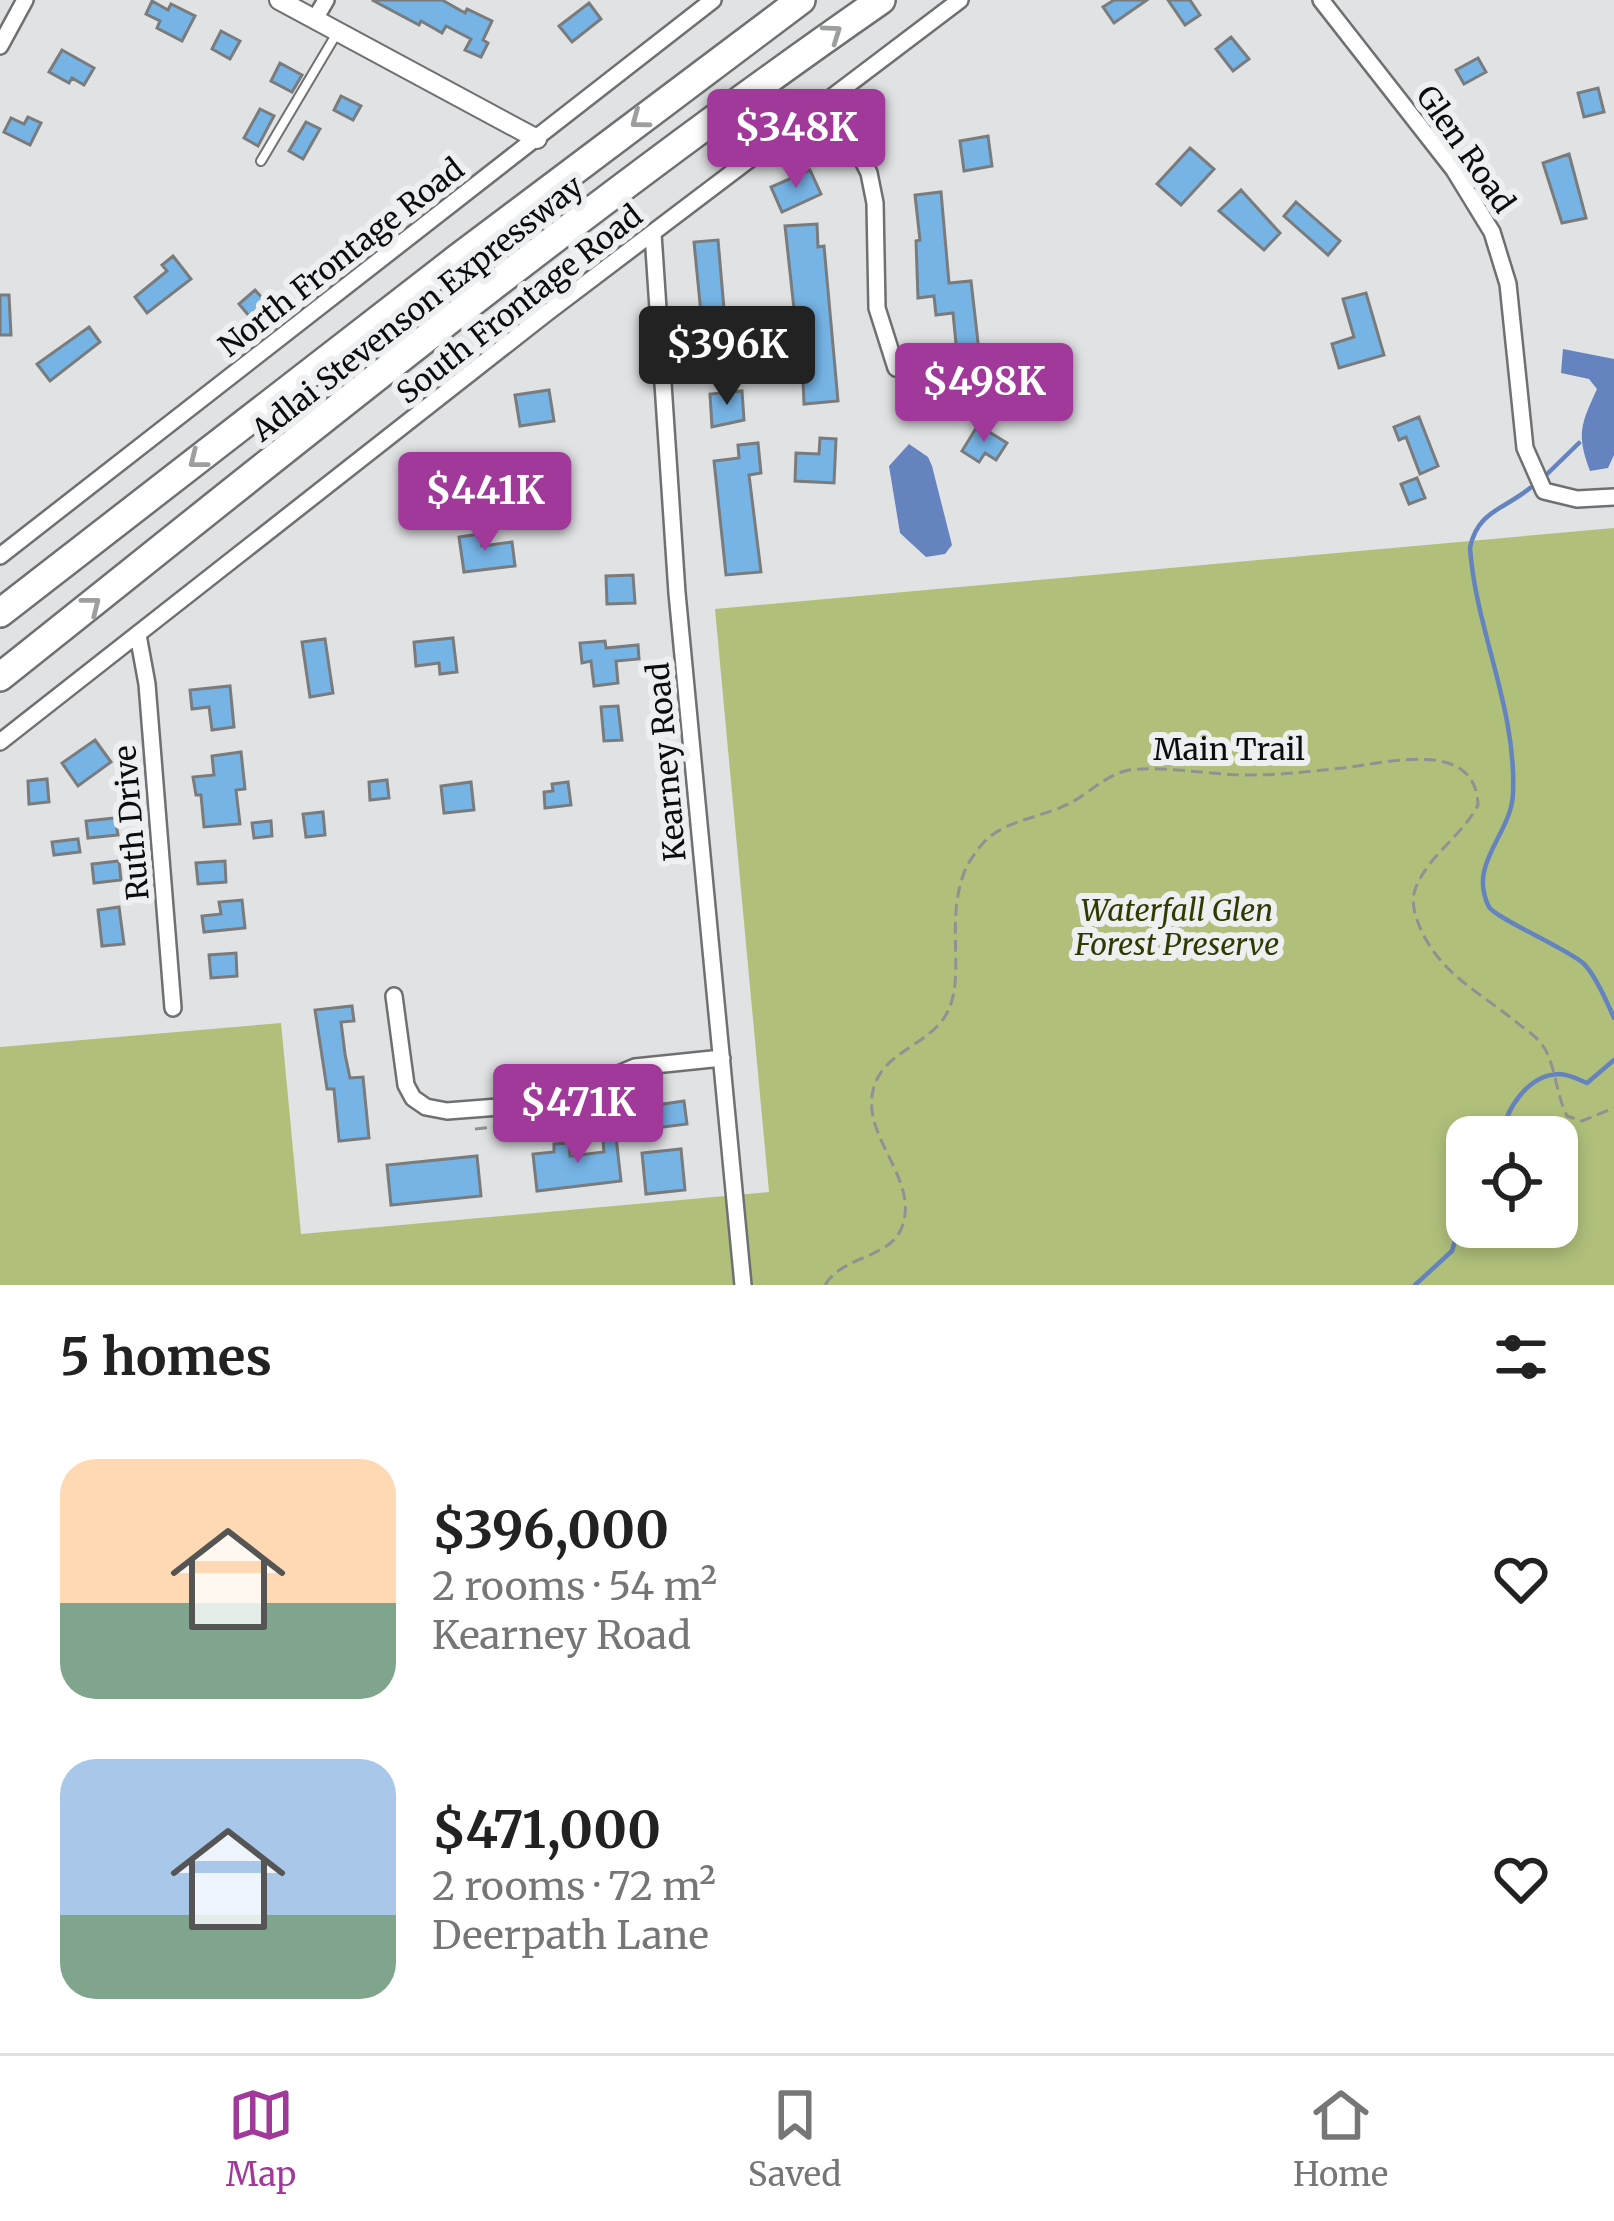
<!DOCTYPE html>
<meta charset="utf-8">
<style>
:root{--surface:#fff;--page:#f6f6f6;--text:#222;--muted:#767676;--line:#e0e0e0;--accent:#a1399b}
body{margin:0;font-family:Merriweather,serif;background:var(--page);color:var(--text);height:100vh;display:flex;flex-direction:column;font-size:45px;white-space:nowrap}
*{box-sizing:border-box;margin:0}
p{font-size:39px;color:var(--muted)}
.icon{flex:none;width:66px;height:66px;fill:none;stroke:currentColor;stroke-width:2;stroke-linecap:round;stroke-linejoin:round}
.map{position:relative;height:1285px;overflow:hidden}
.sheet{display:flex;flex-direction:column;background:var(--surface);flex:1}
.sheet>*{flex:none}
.tools{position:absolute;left:1446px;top:1116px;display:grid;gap:24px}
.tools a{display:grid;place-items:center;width:132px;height:132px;border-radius:24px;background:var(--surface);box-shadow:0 6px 18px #0003;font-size:60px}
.price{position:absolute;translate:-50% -102px;padding:0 27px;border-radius:12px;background:var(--accent);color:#fff;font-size:39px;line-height:78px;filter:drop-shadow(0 3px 6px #0008)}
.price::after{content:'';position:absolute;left:50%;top:72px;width:36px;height:27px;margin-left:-18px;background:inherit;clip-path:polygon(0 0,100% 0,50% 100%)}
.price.current{background:#222;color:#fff}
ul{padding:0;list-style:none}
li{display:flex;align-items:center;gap:36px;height:300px;padding:0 60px}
li span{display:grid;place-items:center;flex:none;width:336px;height:240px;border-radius:36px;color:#555}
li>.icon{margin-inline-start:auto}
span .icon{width:144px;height:144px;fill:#fffc;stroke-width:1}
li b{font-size:51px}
h2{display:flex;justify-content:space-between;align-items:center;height:144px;padding:0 60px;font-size:51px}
.tabs{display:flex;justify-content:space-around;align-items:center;height:168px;border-top:3px solid var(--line);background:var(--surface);font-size:33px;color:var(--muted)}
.tabs a{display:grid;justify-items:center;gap:6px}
.tabs .current{color:var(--accent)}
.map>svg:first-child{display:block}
.green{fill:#b0c07b;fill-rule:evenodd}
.water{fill:#6583bf}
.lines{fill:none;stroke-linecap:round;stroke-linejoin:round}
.stream{stroke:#6583bf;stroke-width:4.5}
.building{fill:#76b4e6;stroke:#797b7d;stroke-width:3}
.service-casing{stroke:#6f7072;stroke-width:12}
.minor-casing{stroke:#6f7072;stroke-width:20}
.tertiary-casing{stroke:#6f7072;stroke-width:22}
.motorway-casing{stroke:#6f7072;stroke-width:32}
.path{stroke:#909193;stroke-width:3;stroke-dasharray:12 6;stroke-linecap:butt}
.service{stroke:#fff;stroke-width:8}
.minor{stroke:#fff;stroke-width:15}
.tertiary{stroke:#fff;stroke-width:18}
.motorway{stroke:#fff;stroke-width:27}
.oneway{stroke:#9d9e9e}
.labels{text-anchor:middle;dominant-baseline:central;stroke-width:12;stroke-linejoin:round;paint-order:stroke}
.street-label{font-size:30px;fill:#0b0c0d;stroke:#edeff1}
.park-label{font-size:30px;font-style:italic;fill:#303900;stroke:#edeff1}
</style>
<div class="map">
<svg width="1614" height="1285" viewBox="0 0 1614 1285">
<rect width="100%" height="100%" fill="#e0e2e4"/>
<path class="green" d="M1614,528V1285H0V1047L281,1023L301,1234L769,1192L715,609ZM1467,1137H1557V1227H1467Z"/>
<path class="water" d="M1563,349L1614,359V455L1608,468L1590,471C1576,434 1581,424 1597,389L1589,379L1561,373Z
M909,444L928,457L932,466L952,545L945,554L926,557L900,533L889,466Z"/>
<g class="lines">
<path class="stream" d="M1542,479L1579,443
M1530,488C1505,509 1477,511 1470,548C1476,631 1517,709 1513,794C1511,835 1467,864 1489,907C1494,917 1567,949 1583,963C1595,974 1608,1004 1614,1018
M1503,1137C1504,1110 1528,1075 1559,1074C1568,1074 1578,1079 1587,1083L1614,1060
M1415,1285L1452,1251L1460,1224L1467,1216"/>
</g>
<path class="building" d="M372,0H442L465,13L467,9L492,21L483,40L488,43L481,57L465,50L471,39L446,26L442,33L421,21L419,25Z
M1114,0H1147L1114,23L1103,7Z
M1168,0H1190L1200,15L1185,25Z
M152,1L168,10L171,4L195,16L182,41L157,28L160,21L146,14Z
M589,3L601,19L572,42L559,26Z
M221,31L240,41L230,59L212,49Z
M1231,37L1249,59L1233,71L1216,49Z
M62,50L94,68L84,85L72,78L69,83L49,72Z
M1478,58L1486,72L1464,84L1456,70Z
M280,63L302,75L292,92L271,81Z
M1598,88L1604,112L1584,117L1578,93Z
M341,96L361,106L353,120L334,110Z
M260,109L274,116L258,146L244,138Z
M28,117L41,123L30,145L4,132L11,118L24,124Z
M306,122L320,129L303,159L289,151Z
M988,136L992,166L964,171L960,141Z
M1190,148L1214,169L1181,205L1157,184Z
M1569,154L1586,218L1562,223L1543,163Z
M810,170L821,194L782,212L771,187Z
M1241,190L1280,233L1264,250L1219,211Z
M941,192L949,283L971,281L980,360L964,361L963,354H957L953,313L936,315L934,296L918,298L916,241L920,240L915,195Z
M1296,202L1340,241L1328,255L1284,216Z
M817,224L818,247L824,246L838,401L804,404L800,308L794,309L785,226Z
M718,240L726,332L703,334L694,242Z
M173,256L191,279L147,313L135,297L167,271L162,265Z
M255,290L266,302L249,316L239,304Z
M1366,293L1384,355L1339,368L1332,344L1354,337L1343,299Z
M0,295H9L11,335H0Z
M89,327L100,342L50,381L37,364Z
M549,390L554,421L520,426L515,395Z
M742,391L744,420L712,427L710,394Z
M1419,417L1438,466L1420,474L1406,437L1399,440L1394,427Z
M978,425L1007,443L996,460L985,453L979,462L962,451Z
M820,438L836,439L834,483L795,481L796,453L819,454Z
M758,443L761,473L749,475L761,572L726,575L714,461L739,458L738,445Z
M1417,478L1425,498L1409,504L1401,484Z
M480,534L482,546L512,542L515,566L464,572L459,537Z
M633,575L635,603L607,604L606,576Z
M453,638L457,672L440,674L439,663L416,666L414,642Z
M325,639L333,693L310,697L302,642Z
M605,641L606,648L638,645L639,659L616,661L618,683L594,686L591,661L582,663L580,643Z
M230,686L234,727L212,730L209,707L192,709L190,690Z
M618,706L622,740L604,741L601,707Z
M95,740L111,762L78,786L62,763Z
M241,752L245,789L236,790L240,824L204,827L201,795H196L193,777L214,775L212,756Z
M47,779L49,802L29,804L28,781Z
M387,780L389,798L370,800L369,782Z
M471,782L474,810L444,813L441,786Z
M568,782L571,805L545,808L544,792L553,791L552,784Z
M323,812L325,835L306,837L303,814Z
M115,818L118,835L88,838L86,821Z
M271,821L272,836L254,838L252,823Z
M78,839L80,852L54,855L52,842Z
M119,861L121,880L94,883L92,864Z
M225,861L226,882L198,884L196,863Z
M242,900L245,928L204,932L202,916L221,914L219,902Z
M119,907L124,944L102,946L98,910Z
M236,953L237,976L211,978L209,955Z
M352,1006L354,1021L341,1022L345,1054L350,1078L363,1077L369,1138L339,1141L334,1089H327L315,1010Z
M684,1101L687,1124L639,1130L636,1108Z
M615,1128L621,1181L537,1191L533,1154L554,1152V1144L569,1143L570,1156L604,1152L602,1130Z
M681,1149L685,1190L646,1194L642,1153Z
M477,1156L481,1196L391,1205L387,1165Z"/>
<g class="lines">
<g class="service-casing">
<path id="service" d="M261,161L337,33"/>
</g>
<g class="minor-casing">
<path id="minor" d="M1321,0L1454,170L1492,232L1508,284L1525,448L1544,491L1577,499L1614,497
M315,19L326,0
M0,46L25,0
M822,102L857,149L869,173L875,203L877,308L896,368
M653,234L677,593L743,1285
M0,556L713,0
M138,635L147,684L173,1008
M0,742L548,312L960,0
M394,996L406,1085L413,1098L426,1107L447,1111L550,1103L635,1067L722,1058"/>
</g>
<g class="tertiary-casing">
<path id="tertiary" d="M279,0L537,139"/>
</g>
<g class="motorway-casing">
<path id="motorway" d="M0,613L458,258L801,0
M0,677C289,447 577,211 881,0"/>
</g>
<path class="path" d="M475,1129L523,1124
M825,1285C843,1255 890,1259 902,1227C919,1181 866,1141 872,1096C878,1050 930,1048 948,1011C966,974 944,918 966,868C971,858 979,847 987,839C1010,819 1044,817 1070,803C1088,794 1105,776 1125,771C1152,764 1220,776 1252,775C1283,775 1313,771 1343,768C1388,763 1476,738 1478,805C1462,836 1429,855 1416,887C1410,902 1415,917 1422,932C1443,975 1479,992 1515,1021C1524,1029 1536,1035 1543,1046C1555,1063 1556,1094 1567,1116L1582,1121L1614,1108"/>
<use href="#service" class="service"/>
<use href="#minor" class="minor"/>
<use href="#tertiary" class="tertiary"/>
<use href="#motorway" class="motorway"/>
</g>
<defs><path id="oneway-chevron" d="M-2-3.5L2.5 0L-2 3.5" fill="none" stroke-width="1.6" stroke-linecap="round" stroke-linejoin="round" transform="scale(3)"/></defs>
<g class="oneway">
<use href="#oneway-chevron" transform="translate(833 33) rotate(-35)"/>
<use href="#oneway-chevron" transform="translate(639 120) rotate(143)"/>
<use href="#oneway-chevron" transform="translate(197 460) rotate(142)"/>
<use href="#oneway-chevron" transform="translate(92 605) rotate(-38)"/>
</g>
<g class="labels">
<g class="street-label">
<text transform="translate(1466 149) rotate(55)">Glen Road</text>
<text transform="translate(341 257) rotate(-38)">North Frontage Road</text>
<text transform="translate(519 304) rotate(-38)">South Frontage Road</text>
<text transform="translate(417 308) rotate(-38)">Adlai Stevenson Expressway</text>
<text x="1229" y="749">Main Trail</text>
<text transform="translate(666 762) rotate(-95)">Kearney Road</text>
<text transform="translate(131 823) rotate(-95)">Ruth Drive</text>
</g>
<g class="park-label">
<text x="1177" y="910">Waterfall Glen<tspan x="1177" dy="34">Forest Preserve</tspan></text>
</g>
</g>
</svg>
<div class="tools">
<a><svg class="icon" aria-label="locate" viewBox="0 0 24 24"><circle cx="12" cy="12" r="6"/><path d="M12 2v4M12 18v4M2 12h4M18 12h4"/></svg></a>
</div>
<b class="price" style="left:796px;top:191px">$348K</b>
<b class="price current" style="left:727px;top:408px">$396K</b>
<b class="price" style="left:984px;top:445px">$498K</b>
<b class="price" style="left:485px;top:554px">$441K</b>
<b class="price" style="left:578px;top:1166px">$471K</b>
</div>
<section class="sheet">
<h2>5 homes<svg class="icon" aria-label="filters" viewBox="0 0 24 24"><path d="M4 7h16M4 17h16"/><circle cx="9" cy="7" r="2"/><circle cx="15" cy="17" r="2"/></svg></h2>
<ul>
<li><span style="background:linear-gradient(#ffd9b3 60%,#7fa58c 0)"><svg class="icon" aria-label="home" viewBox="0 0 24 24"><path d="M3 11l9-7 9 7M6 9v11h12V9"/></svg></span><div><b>$396,000</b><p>2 rooms · 54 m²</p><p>Kearney Road</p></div><svg class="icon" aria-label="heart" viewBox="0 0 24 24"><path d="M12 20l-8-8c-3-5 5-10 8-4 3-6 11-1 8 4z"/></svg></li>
<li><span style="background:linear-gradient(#a9c7e8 65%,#7fa58c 0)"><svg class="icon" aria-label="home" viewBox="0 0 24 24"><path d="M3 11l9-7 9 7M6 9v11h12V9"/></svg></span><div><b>$471,000</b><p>2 rooms · 72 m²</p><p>Deerpath Lane</p></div><svg class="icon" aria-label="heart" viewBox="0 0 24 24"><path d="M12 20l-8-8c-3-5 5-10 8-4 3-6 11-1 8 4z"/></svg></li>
</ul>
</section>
<nav class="tabs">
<a class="current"><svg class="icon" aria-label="map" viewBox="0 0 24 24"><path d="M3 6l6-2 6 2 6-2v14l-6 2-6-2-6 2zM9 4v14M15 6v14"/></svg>Map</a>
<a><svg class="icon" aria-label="saved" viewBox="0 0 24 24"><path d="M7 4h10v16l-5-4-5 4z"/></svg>Saved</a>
<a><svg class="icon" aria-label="home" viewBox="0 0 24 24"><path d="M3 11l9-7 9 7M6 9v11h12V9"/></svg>Home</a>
</nav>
